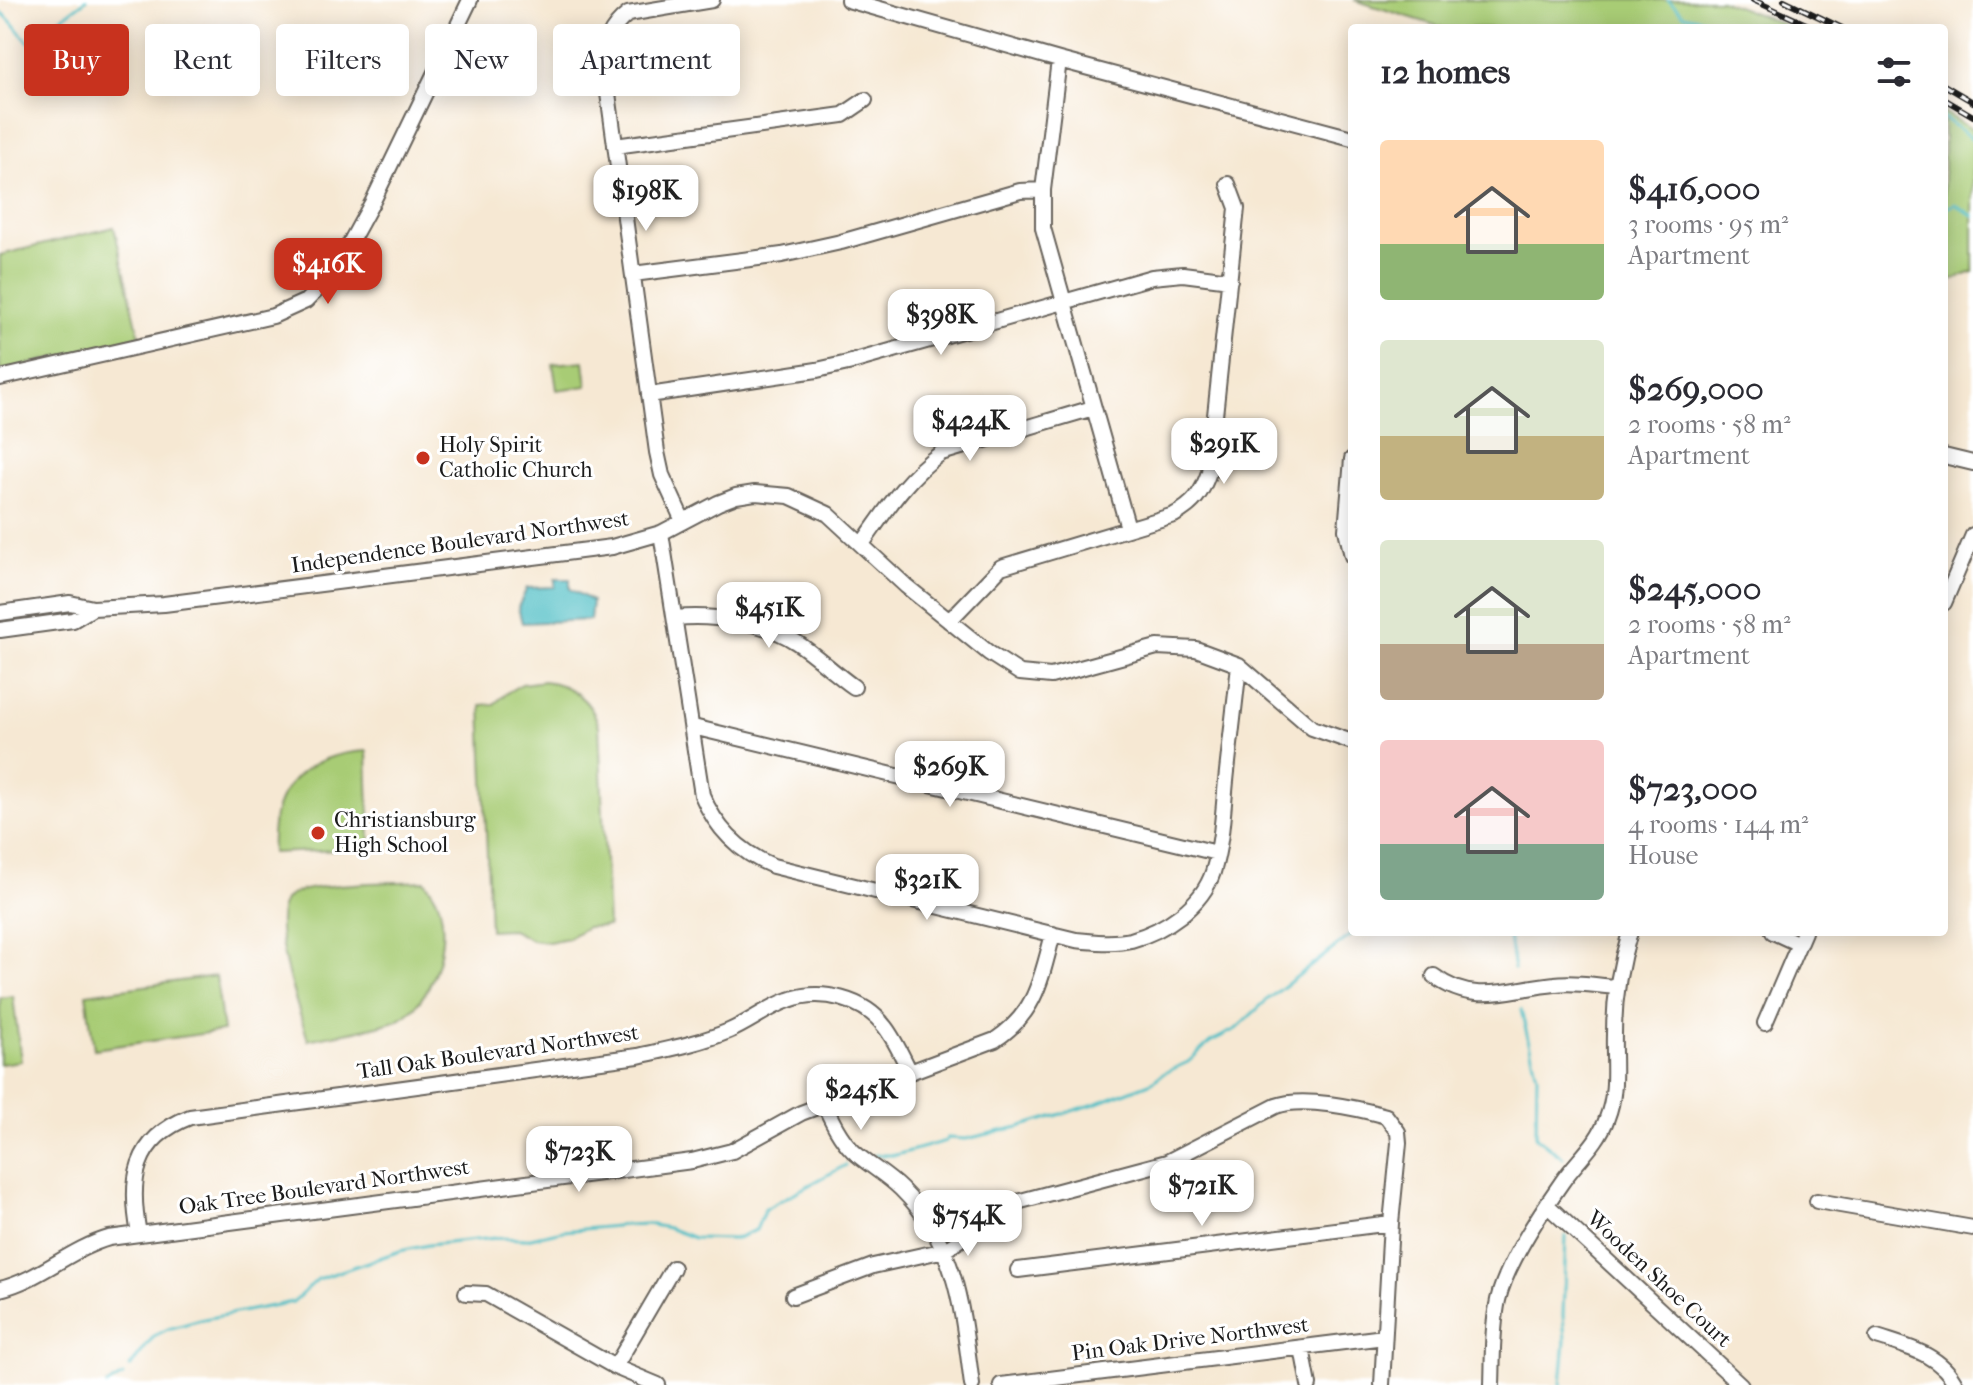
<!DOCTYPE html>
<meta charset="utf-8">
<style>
:root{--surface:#fff;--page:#f7f7f7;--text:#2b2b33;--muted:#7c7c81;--accent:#c8321e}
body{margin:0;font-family:"IM FELL French Canon",serif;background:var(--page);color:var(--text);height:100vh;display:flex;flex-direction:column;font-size:30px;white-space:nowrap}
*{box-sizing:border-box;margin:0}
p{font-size:26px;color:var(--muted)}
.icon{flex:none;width:44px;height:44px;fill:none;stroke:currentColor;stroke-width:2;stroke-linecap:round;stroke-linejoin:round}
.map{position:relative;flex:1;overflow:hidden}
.drawer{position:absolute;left:1348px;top:24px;width:600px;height:912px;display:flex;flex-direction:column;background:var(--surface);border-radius:8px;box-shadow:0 4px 20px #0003}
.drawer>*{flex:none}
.hud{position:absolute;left:24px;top:24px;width:760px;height:72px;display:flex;gap:16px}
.price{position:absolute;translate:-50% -68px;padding:0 18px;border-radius:16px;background:#fff;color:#222;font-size:26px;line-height:52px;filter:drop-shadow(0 2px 4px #0008)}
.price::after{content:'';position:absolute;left:50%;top:48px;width:24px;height:18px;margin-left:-12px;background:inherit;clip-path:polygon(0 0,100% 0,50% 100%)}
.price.on{background:var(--accent);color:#fff}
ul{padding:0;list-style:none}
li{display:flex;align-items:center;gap:24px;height:200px;padding:0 32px}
li span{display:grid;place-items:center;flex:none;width:224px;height:160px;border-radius:8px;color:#555}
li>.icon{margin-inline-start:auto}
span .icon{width:96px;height:96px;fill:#fffc;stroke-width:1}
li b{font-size:34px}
h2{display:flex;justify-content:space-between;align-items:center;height:96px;padding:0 32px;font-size:34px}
.tag{padding:0 28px;border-radius:8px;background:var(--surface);box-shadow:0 4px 20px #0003;font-size:28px;line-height:72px}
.tag.on{background:var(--accent);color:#fff}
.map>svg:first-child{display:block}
.green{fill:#a8cc75;stroke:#627448;stroke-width:2}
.water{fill:#51bfc6;stroke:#366e71;stroke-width:2}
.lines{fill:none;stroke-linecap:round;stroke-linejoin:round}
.stream{stroke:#51bfc6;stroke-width:3}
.minor-casing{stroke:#68635c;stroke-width:18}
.minor{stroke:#fff;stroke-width:14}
.rail-casing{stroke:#1c1c1c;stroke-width:6}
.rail{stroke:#fff;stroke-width:3;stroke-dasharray:9;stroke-linecap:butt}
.poi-dot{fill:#c8321e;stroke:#fff;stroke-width:3}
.labels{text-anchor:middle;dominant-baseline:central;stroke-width:6;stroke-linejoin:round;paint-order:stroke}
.poi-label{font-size:22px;fill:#1c1c1c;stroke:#fff;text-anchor:start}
.street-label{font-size:22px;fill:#1c1c1c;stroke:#fff}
</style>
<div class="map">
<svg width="1973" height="1385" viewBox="0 0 1973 1385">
<rect width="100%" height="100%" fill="#fff"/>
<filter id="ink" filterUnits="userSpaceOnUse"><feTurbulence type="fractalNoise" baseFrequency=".0125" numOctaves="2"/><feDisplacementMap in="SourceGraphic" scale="16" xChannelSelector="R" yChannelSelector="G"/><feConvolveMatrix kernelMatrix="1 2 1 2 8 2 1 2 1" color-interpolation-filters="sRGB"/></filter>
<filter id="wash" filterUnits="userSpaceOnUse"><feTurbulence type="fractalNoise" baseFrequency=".006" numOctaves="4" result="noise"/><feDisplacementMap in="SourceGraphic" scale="32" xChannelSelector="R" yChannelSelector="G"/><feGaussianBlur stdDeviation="1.8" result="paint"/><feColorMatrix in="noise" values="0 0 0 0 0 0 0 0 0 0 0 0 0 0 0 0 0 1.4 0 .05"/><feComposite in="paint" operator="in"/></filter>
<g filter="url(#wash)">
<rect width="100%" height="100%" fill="#f6e8d3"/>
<path class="green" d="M1354,0H1721L1793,28H1444Z
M1944,112L1973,130V272L1944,283Z
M114,227L140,338L0,371V255Z
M584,361L587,386L557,390L553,364Z
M544,681C570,684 591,700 599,726L608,926L587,927L568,938L549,942L532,940L510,929L490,930L481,705L494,704L508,692L522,684Z
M367,751L370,843L364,849L272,853C268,789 304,754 367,751Z
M425,881C431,890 438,898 440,908C449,943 433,1001 399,1019C382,1028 330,1035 308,1040C300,1012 263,916 289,896C307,882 398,883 425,881Z
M216,976L223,1031L94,1049L86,994Z
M13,996L21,1061L0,1064V998Z"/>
<path class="water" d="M555,579H570V589L592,601L590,620L522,623L518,607L527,588L555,587Z"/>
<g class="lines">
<path class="stream" d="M1668,0L1684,15L1742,28
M0,12C14,20 18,35 32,44L41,41L56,22L86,0
M1944,118L1973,139
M1944,209L1955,204L1973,216
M1508,932L1514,969
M1521,1010L1537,1075L1536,1137L1563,1158
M875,1155H896L946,1141L947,1138L966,1139L1019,1127L1095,1104L1152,1082L1164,1073L1188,1062L1210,1042L1236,1029L1268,999L1355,932
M130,1367L154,1336L168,1329L204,1319L293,1302L318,1279L400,1251L428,1245L495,1238L526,1239L563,1231L626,1225L647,1224L668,1228L694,1238L734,1239L756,1230L765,1209L846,1165
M107,1385L123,1376
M1561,1385L1565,1340L1563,1315L1566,1236"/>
</g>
</g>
<g filter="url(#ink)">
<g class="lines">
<g class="minor-casing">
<path id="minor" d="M848,0L1059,60L1352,138
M1059,60L1043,190V228L1128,528
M615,146L843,115L865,100
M633,274L782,255L841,242L1020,191L1043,190
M0,378L273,316L306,301L330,277L339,263L373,201L470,0
M649,395L817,370L848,363L1152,277L1183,274L1230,280
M1944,456L1973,463
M1352,459L1346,530L1352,556
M683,521L662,475L657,452L604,64C605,42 610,28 628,14L712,0
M661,533L702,795C716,829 739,852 773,866L1076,940C1094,942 1113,944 1131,940C1164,931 1202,906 1213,872C1222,843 1223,811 1226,781C1230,743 1235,704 1239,665
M862,544C886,510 907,477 941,453L1093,408
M1944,603L1973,535
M0,613L70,603L93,608L164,604L612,547L661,533L718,503L736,496L755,493L789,496L828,514L906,586L989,653L1020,673L1051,676L1157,647L1196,649L1239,665L1312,728L1352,742
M676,618C710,614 767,622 796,642C816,655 834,673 854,687
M949,621L1001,567L1174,515C1194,504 1202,493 1209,472L1237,208L1228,184
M0,630L73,620L93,608
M693,727L1217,853
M1773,932L1799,944
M1434,976C1474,1007 1511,988 1555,984C1575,981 1597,986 1617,987
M1765,1023L1804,932
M824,1104C832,1121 840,1138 853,1151C868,1165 886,1174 901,1189C958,1245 962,1310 972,1385
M1817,1201L1973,1228
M1547,1205L1741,1385
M139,1234C129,1181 133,1139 190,1117L638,1056C669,1049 700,1043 729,1031C750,1022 768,1007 789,1000C821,988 865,999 885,1027C895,1040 902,1056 909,1070
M1018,1270L1391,1223
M0,1289C39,1280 70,1249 109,1238L692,1161L732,1151L801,1113L995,1040C1036,1013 1041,979 1053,934
M466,1293L486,1294L615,1367L658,1385
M793,1296L873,1266L945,1250L1017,1202L1167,1162L1276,1106C1303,1096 1357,1108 1386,1116L1398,1132L1399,1143L1391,1223L1382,1385
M1877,1337C1907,1347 1941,1354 1956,1385
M1302,1348L1309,1385
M615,1367L673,1268
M1001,1385L1384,1337
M1492,1385C1493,1357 1492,1328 1498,1300C1506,1265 1541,1212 1562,1182C1577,1160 1598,1144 1607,1118C1618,1090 1613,1063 1614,1034C1614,1000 1620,964 1630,932"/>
</g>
<use href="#minor" class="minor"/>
<g class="rail-casing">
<path id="rail" d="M1753,0L1815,28
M1784,0L1842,28
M1944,85L1973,102
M1944,99L1973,116"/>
</g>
<use href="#rail" class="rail"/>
</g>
</g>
<g class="poi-dot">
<circle cx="423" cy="458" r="8"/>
<circle cx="318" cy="833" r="8"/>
</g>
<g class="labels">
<g class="poi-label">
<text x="439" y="445">Holy Spirit<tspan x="439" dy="25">Catholic Church</tspan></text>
<text x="334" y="820">Christiansburg<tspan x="334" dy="25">High School</tspan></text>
</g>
<g class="street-label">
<text transform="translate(460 542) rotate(-8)">Independence Boulevard Northwest</text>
<text transform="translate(498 1052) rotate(-8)">Tall Oak Boulevard Northwest</text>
<text transform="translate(324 1187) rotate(-8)">Oak Tree Boulevard Northwest</text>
<text transform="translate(1659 1279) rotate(43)">Wooden Shoe Court</text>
<text transform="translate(1190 1339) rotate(-7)">Pin Oak Drive Northwest</text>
</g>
</g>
</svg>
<b class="price" style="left:646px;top:233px">$198K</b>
<b class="price on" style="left:328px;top:306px">$416K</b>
<b class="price" style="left:941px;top:357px">$398K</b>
<b class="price" style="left:970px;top:463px">$424K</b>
<b class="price" style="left:1224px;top:486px">$291K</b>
<b class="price" style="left:769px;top:650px">$451K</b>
<b class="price" style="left:950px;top:809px">$269K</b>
<b class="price" style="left:927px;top:922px">$321K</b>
<b class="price" style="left:861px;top:1132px">$245K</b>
<b class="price" style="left:579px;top:1194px">$723K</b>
<b class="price" style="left:1202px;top:1228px">$721K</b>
<b class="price" style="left:968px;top:1258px">$754K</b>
<div class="hud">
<a class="tag on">Buy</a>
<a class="tag">Rent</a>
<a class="tag">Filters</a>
<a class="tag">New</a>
<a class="tag">Apartment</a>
</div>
<section class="drawer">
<h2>12 homes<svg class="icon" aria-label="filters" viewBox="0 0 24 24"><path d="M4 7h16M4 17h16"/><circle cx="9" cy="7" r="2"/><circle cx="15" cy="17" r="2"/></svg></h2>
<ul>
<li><span style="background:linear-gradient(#ffd9b3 65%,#8fb573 0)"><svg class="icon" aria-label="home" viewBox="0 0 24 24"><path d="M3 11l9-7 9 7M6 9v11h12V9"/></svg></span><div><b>$416,000</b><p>3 rooms · 95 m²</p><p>Apartment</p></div></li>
<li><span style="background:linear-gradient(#dfe7d0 60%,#c2b280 0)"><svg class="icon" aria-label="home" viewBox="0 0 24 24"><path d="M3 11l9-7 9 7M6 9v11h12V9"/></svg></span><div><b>$269,000</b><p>2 rooms · 58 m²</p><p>Apartment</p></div></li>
<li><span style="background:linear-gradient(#dfe7d0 65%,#b9a48a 0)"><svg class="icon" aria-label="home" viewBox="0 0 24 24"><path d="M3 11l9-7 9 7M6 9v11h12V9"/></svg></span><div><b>$245,000</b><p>2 rooms · 58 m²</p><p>Apartment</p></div></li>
<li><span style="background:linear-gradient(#f6c9c9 65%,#7fa58c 0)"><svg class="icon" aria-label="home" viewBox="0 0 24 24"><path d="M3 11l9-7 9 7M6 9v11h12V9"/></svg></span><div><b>$723,000</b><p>4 rooms · 144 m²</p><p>House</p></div></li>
</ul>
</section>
</div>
